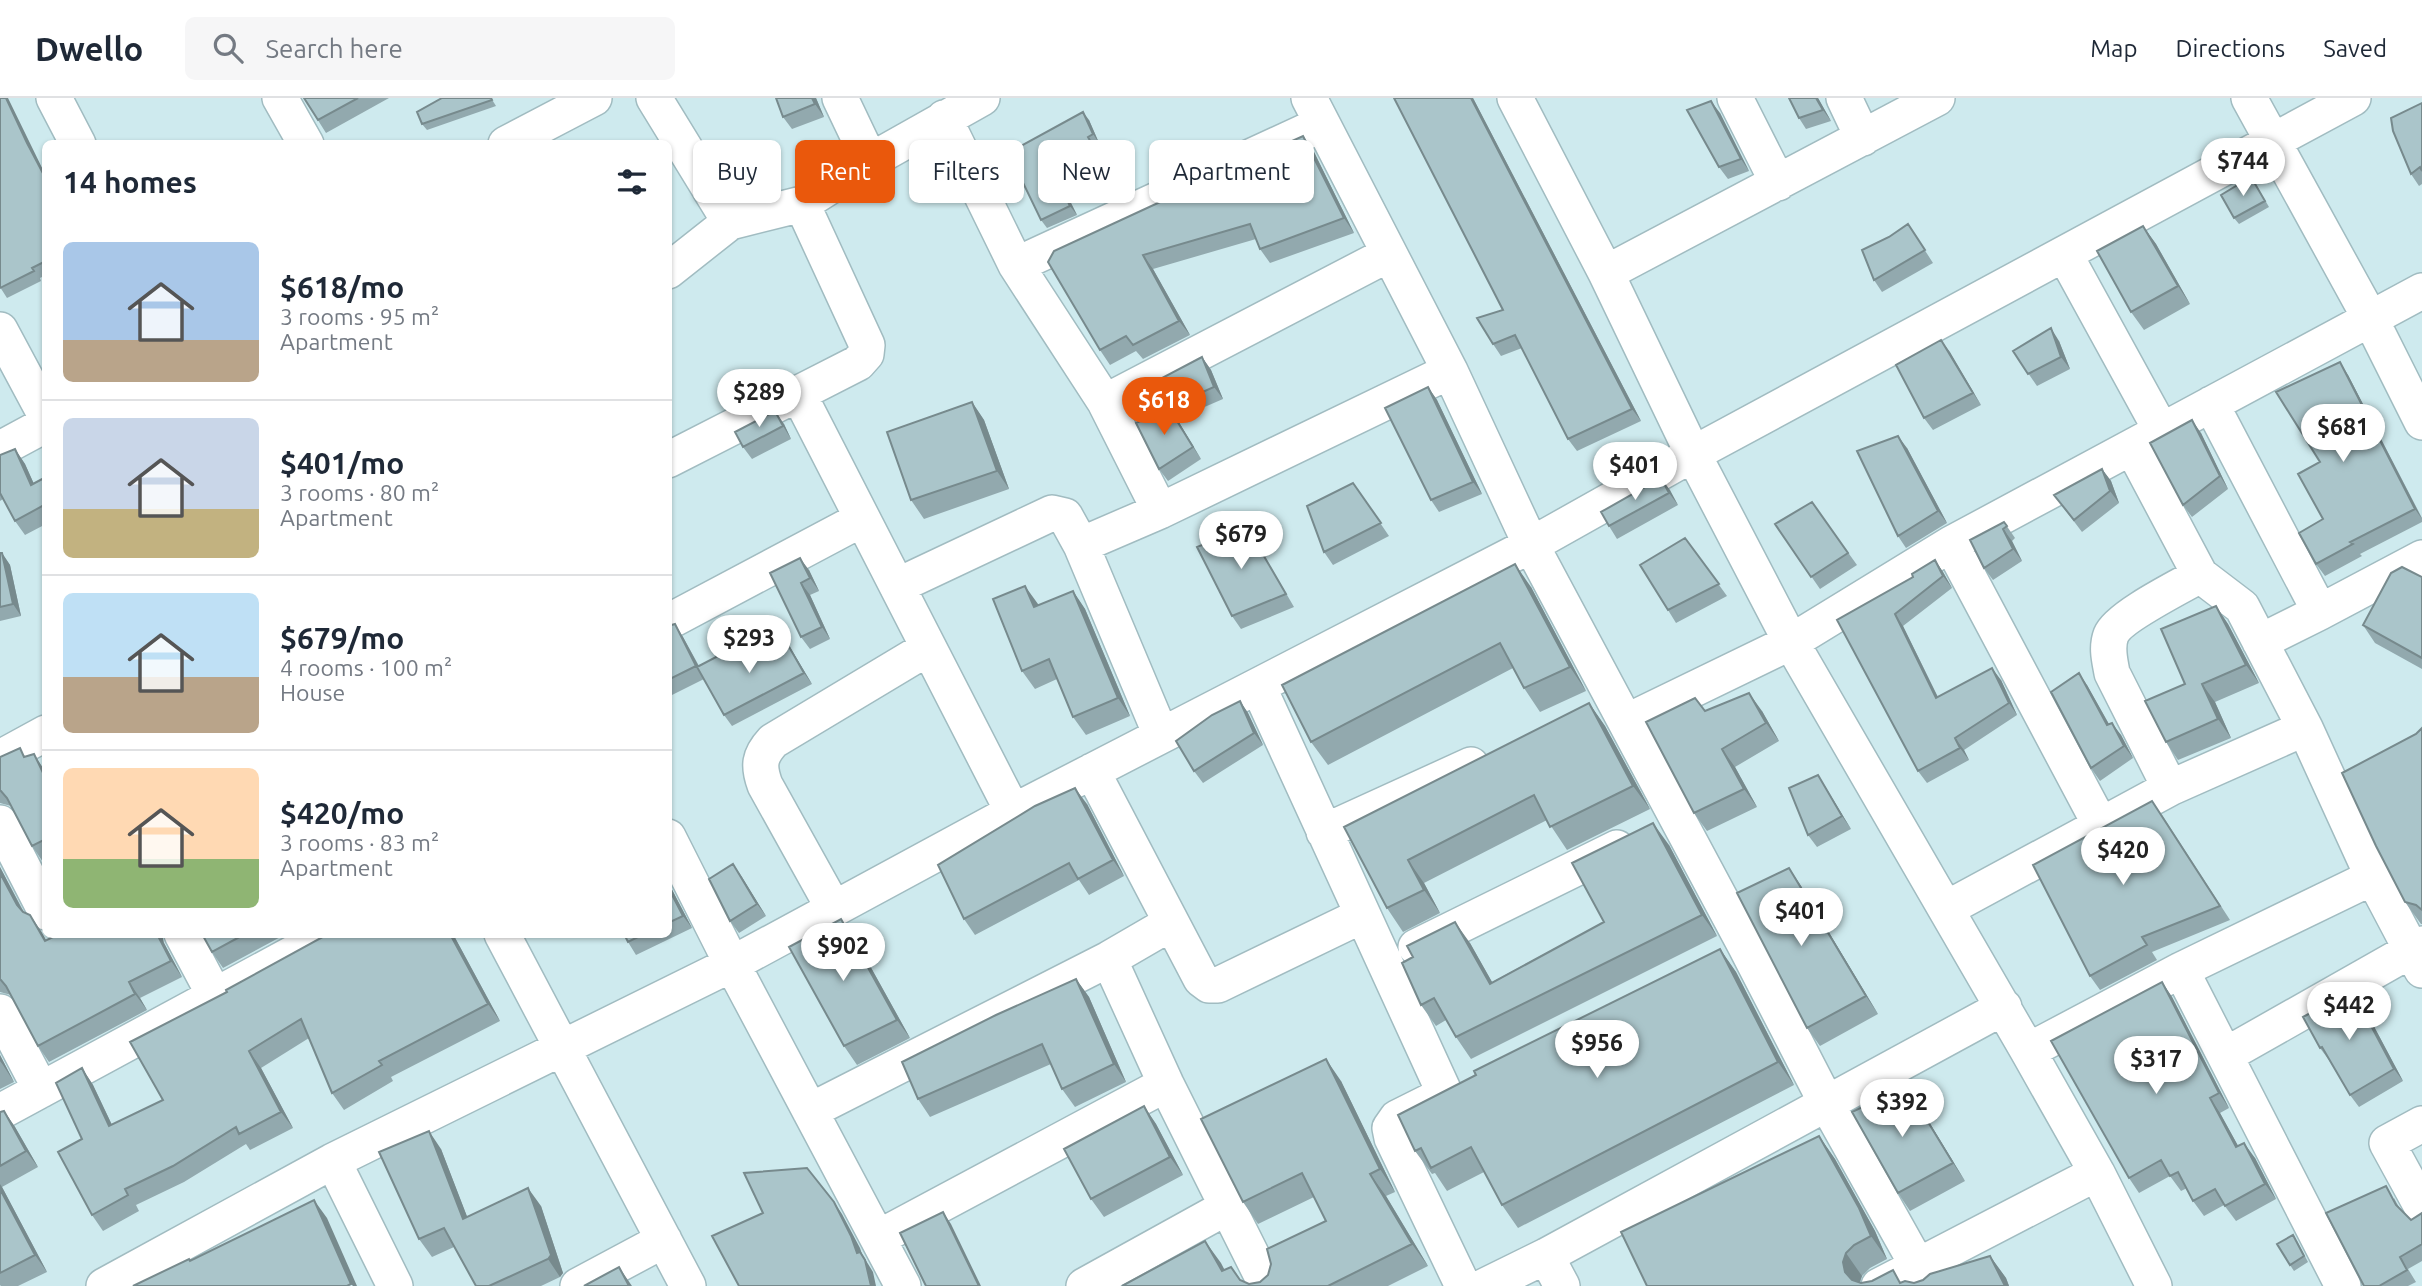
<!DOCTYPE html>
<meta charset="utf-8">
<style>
:root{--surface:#fff;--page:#f6f6f7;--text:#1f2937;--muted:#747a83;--line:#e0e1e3;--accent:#ea580c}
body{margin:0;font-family:Ubuntu,sans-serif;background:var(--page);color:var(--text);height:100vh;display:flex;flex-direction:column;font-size:26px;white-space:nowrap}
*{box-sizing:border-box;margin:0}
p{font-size:23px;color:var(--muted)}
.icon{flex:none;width:38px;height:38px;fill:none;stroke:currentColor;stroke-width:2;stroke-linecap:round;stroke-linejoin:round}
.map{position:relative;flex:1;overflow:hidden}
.details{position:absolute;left:42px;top:42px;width:630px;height:798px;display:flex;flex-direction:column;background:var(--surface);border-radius:10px;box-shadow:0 2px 5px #0004}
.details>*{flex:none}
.banner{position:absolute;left:693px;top:42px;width:665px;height:63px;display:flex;gap:14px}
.price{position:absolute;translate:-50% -60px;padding:0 16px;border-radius:24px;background:#fff;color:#222;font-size:23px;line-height:46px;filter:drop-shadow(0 2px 4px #0008)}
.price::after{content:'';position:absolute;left:50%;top:42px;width:21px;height:16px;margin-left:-10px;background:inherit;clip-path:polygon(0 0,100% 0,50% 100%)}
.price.current{background:var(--accent);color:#fff}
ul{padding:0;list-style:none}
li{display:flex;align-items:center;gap:21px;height:175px;padding:0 21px}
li+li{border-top:2px solid var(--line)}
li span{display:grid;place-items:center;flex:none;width:196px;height:140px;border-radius:10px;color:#555}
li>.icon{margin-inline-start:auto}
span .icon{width:84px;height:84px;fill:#fffc;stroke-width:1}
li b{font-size:30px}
h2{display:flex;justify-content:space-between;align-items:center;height:84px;padding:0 21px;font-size:30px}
.tag{padding:0 24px;border-radius:10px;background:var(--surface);box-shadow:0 2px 5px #0004;font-size:24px;line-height:63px}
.tag.current{background:var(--accent);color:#fff}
header{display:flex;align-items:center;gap:42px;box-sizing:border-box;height:98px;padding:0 35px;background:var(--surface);border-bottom:2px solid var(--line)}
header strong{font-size:33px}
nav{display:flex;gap:38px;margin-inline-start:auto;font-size:24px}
.search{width:490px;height:63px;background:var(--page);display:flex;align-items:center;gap:18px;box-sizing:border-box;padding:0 24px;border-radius:10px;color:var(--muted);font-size:26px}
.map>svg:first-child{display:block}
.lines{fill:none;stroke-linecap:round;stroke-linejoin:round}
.minor-casing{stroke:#a1bcc1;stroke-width:38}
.minor{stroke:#fff;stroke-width:35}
.wall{fill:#92a9ae}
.shaded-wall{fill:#778a8d}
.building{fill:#aac5ca;stroke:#778a8d;stroke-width:2}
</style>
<header>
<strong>Dwello</strong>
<div class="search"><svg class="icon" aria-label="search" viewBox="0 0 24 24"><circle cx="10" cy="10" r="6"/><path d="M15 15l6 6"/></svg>Search here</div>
<nav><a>Map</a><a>Directions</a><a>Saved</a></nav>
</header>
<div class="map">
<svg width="2422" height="1188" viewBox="0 0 2422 1188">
<rect width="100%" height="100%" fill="#ceeaee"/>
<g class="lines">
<g class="minor-casing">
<path id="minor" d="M54,0L78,46
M280,0L306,46
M654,0L730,124
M840,0L870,63
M1309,0L1450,273L1531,447L1745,847L1827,1006L1929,1188
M1515,0L1606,175L1693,356L1791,544L2028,953L2097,1075L2154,1188
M1735,0L1778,85
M1844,0L1863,40
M2249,0L2370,220L2422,324
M944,20L1016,167L1105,304L1160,413
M506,46L594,0
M2065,157L2161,332
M1016,167L1322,26
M668,173L730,124L802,106L870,63L982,0
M1606,175L1937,0
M0,232L45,316V323L41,329L0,351
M798,295L1013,714
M1105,304L1389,156
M2211,306L2320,514L2422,460
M2132,349L2200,477L2242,509L2305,630L2373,779L2422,872
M668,362L858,265L866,256L867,247L802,106
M1951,446L2101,728
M897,488L1052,415L1065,418L1081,447
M668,524L862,421
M2260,544L2320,514
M1258,588L1445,996
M1626,624L1791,544L1951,446L2422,193
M1161,637L1081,447L1160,413L1450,273
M0,660L46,635
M1092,673L1201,881L1209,887H1218L1363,817
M2170,690L2112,575C2110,563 2106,550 2111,537C2118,519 2181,488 2200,477
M0,725L46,814
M1324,734L1471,667
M668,739L732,866L903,1188
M834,811L765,687C758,668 759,658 773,643L928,550
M1946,811L2170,690L2305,630
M182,836L215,898
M502,836L688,1188
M1416,849L1617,750
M1109,861L1166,986L1267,1188
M2181,872L2343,1188
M0,914L41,992
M2028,953L2181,872L2373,779
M2226,957L2422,846
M1441,998L1397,1020L1390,1030L1392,1040L1463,1188
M810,1013L1109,861L1171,825
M0,1014L329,836
M2422,1026L2387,1045L2422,1109
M333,1063L395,1188
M878,1140L1166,986
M1546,1158L1562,1188
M104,1188L333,1063L732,866L1013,714L1531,447L1693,356L2353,0
M578,1188L664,1142
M1084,1188L1227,1109
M1485,1188L1546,1158L2004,909
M1879,1188L2097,1075"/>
</g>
<use href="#minor" class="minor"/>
</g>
<path class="wall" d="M304,0H389L326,35Z
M442,0H491L496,8L427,32L422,26Z
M816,0L824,19L792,31L783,19Z
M1473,0L1641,323L1577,353L1568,341L1522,250L1501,258L1493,246L1503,212Z
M1789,0H1818L1831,23L1806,31L1799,20Z
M2422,5V86L2419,88L2411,76Z
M1720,15L1749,73L1728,81L1719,69Z
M1089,22L1099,45L1094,47L1105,67L1063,89L1077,117L1047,130L1041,122L1012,62Z
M1303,38L1313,52L1354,135L1270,165L1260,151L1256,141L1153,171L1190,237L1143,261L1136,253L1110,267L1100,252L1048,164Z
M34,56L46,78V177L40,180L41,183L7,200L0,189Z
M2255,85L2269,109L2239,126L2234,120Z
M1908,126L1933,165L1882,194L1874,182Z
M2143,128L2156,146L2190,206L2144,232L2131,214Z
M1941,242L1981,307L1933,332L1924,320Z
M2059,243L2070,271L2037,288L2013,253Z
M1202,259L1211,272L1223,301L1186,317L1160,281Z
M2348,277L2422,420V424L2360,456L2362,458L2325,478L2316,466L2323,421L2320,364Z
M1428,289L1437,302L1482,396L1439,414L1431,402Z
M972,304L984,322L1009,391L924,421L911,402Z
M1178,323L1201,361L1168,383L1159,371Z
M784,326L791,341L752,361L743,349Z
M2201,335L2228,391L2192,419L2183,407Z
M1907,350L1947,425L1906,450L1898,438Z
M15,351L25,366L34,386L46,379V426L25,437L15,423L3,401L0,403V357Z
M2102,371L2111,383L2119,405L2082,434L2054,397Z
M1661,380L1678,407L1617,441L1609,428Z
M1353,385L1389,438L1333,467L1324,454Z
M1812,404L1857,467L1820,491L1775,426Z
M2004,424L2015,440L2012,443L2022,463L1993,482L1984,470Z
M1247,429L1255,442L1294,509L1241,531L1232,518Z
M1685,440L1727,498L1676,525L1668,512Z
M0,455H2L10,467L21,518L0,523Z
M1935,462L1943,474L1952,490L1903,528L1938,599L2001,582L2017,617L1964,652L1969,662L1927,685L1918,673L1837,522L1913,479Z
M809,472L819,493L810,497L830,541L810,551L801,539L770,475Z
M2422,479V571L2375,545L2363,527Z
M1531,489L1586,593L1540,614L1524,590L1513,570L1328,667L1311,644Z
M1073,493L1085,511L1130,618L1086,637L1073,619L1057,581L1035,591L1022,573L1038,507Z
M2216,508L2228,526L2259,585L2215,604L2231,640L2178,662L2166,644L2185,586Z
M668,528L683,539L699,568L737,548L747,563L784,540L791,551L812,586L732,628L724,617L704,581L668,599Z
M2087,587L2109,626L2121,637L2133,660L2100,683L2091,670Z
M1240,603L1248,615L1263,647L1203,685L1194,673Z
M1589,605L1605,628L1650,711L1567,752L1547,722L1424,785L1440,815L1403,834L1387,810L1344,729Z
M1705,613H1762L1779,643L1735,669L1757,709L1707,733L1694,715Z
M2422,630V826H2421L2405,804L2416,636Z
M27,658L46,674V763L43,764L32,748L11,708L0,705V659Z
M1818,677L1851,731L1817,749L1808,737Z
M1087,706L1124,778L1089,797L1079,782L975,837L964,821Z
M2162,717L2230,822L2152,854L2157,862L2100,892L2090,878Z
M1669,747L1717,838L1471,961L1456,939L1446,922L1436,928L1421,907L1470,845L1492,884L1604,824Z
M733,766L766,818L739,835L730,823Z
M0,769L24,814L30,817L46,843L164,845L182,879L140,900L147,912L49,964L38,948L11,897L0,894Z
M1789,770L1801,788L1878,916L1820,948L1807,930Z
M668,784L692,830L636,857L628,844L624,836H668Z
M202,836H286L223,870L212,854Z
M453,836L500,923L391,979L393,983L344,1012L332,995L309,940L261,970L293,1030L250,1052L246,1046L184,1084L136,1107L139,1113L103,1133L92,1117L82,1041V970L93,987L112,1027L163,1002L227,894Z
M854,839L910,940L857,967L844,948Z
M1720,851L1736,874L1794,987L1518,1130L1502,1107L1484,1074L1447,1093L1435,1075L1432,1076L1415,1053Z
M1076,881L1089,899L1126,984L1075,1009L1062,991L1051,966L930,1019L918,1001Z
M2162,884L2172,899L2229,1010L2220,1015L2238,1048L2255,1060L2276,1101L2236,1123L2224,1107L2204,1118L2193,1103L2187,1090L2181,1093L2170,1078L2139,1095L2129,1080Z
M2352,892L2361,904L2403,983L2359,1009L2350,997L2329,962L2320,950Z
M0,957L14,984L0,991Z
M1341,983L1395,1094L1386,1098L1428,1168L1388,1188H1122L1205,1143L1224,1172L1240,1182L1249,1186L1260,1184L1268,1177L1326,1123L1314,1099L1258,1126L1243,1104Z
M1918,1006L1965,1083L1910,1113L1898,1095Z
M1144,1008L1156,1026L1183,1077L1104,1119L1091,1101Z
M4,1013L15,1029L38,1069L2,1089L47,1174L18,1188H1L0,1187V1014Z
M1819,1038L1835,1061L1875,1133L1887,1161L1870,1170L1862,1178L1860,1185H1914L1990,1158L2006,1180L2009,1188H1647Z
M441,1051L467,1119L541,1108L563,1175L560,1179L541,1188H476L454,1149L432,1159L419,1141Z
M2394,1100L2400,1111L2411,1122L2422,1115V1163L2408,1171L2416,1184L2408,1188H2364Z
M2297,1143L2308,1164L2294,1173L2290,1167Z"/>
<path class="shaded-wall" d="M6,0H8L46,78V81L27,45Z
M812,0H816L824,19L815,6Z
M1471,0H1473L1641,323L1632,311Z
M1816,0H1818L1831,23L1823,12Z
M1711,3L1720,15L1749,73L1741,61Z
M1083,14L1089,22L1099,45L1093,36Z
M1303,38L1313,52L1354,135L1344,120Z
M1088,39L1094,47L1105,67L1099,58Z
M1057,80L1063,89L1077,117L1070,108Z
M2143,128L2156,146L2190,206L2178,188Z
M1143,157L1153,171L1190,237L1179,223Z
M2051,230L2059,243L2070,271L2061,259Z
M1941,242L1950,254L1981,307L1973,295Z
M1202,259L1211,272L1223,301L1214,289Z
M2340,264L2348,277L2422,421L2415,411Z
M1428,289L1437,302L1482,396L1473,384Z
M972,304L984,322L1009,391L997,373Z
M1169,310L1178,323L1201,361L1193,349Z
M775,313L784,326L791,341L783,328Z
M2192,322L2201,335L2228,391L2220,378Z
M1898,338L1907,350L1947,425L1938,413Z
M15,351L25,366L41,402L31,387Z
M2102,371L2111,383L2119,405L2110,393Z
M1661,380L1670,392L1678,407L1669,395Z
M2003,431L2012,443L2022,463L2013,451Z
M2,455L10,467L21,518L13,506Z
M800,460L809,472L819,493L810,480Z
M1935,462L1943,474L1952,490L1943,478Z
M1515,466L1531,489L1586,593L1570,569Z
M801,485L810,497L830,541L822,529Z
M1025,488L1038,506L1047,527L1034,509Z
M1073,493L1085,511L1130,618L1118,600Z
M2216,508L2228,526L2259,585L2246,567Z
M1895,516L1903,528L1944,612L1936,600Z
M675,526L683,539L705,580L696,568Z
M784,540L791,551L812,586L804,575Z
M1992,570L2001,582L2017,617L2009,605Z
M2079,575L2087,587L2116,639L2107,627Z
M2202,586L2215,604L2231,640L2218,621Z
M1749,595L1762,613L1779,643L1766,625Z
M1240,603L1248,615L1263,647L1254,635Z
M1589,605L1605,628L1650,711L1633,688Z
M2112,625L2121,637L2133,660L2124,648Z
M1955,640L1964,652L1969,662L1960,650Z
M1722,651L1735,669L1757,709L1744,691Z
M34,656L45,673L46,681Z
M1818,677L1826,690L1851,731L1842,718Z
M1075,690L1087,706L1124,778L1113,762Z
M1653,725L1669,747L1717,838L1702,817Z
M1408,762L1424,785L1440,815L1424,792Z
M733,766L742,779L766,818L757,806Z
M0,769L28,823L17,807L0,775Z
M1789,770L1801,788L1878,916L1866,898Z
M668,784L692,830L683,818L668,789Z
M30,817L41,833L56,860L45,843Z
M841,821L854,839L910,940L897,922Z
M1455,824L1470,845L1505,907L1490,886Z
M157,836H162L164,845L182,879L171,863Z
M450,836H453L500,923L488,906Z
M1720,851L1736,874L1794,987L1778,964Z
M1076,881L1089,899L1126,984L1114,966Z
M129,884L140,900L147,912L135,896Z
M2162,884L2172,899L2229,1010L2219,995Z
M2352,892L2361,904L2403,983L2394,971Z
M249,953L261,970L293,1030L281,1014Z
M0,957L14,984L3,967L0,963Z
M1326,961L1341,983L1395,1094L1380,1071Z
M82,970L93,987L120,1044L109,1028Z
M1906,988L1918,1006L1965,1083L1953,1065Z
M2210,1000L2220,1015L2247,1064L2236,1049Z
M1144,1008L1156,1026L1183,1077L1170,1059Z
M4,1013L15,1029L38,1069L26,1053Z
M429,1033L441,1051L475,1139L463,1121Z
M1819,1038L1835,1061L1875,1133L1887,1161L1871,1138Z
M2244,1045L2255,1060L2276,1101L2265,1086Z
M1370,1076L1386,1098L1428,1168L1412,1146Z
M0,1086L2,1089L47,1174L35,1157L0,1091Z
M528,1090L541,1108L563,1175L560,1179L548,1161Z
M314,1102L327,1120L357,1188H353L351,1186Z
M834,1104L842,1116L860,1150L862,1156L873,1174L876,1188H871Z
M943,1114L951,1126L981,1188H979Z
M1205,1143L1221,1165L1233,1188L1222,1173Z
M1846,1155L1862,1178L1859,1186L1855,1188L1845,1174L1843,1164Z
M1990,1158L2006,1180L2009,1188H2005Z
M619,1169L632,1188H629Z"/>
<path class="building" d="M0,0H6L27,45L46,81V163L32,170L34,173L0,190Z
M304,0H358L318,22Z
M442,0H491L492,2L422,26L417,14Z
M776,0H812L815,6L783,19Z
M1394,0H1471L1632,311L1568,341L1515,237L1493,246L1477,220L1503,212Z
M1789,0H1816L1823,12L1799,20Z
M1711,3L1741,61L1719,69L1687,12Z
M2422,5V73L2420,69L2411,76L2393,33L2391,20Z
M1083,14L1093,36L1088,39L1099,58L1057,80L1070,108L1041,122L1012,62L1021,58L1017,50Z
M1303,38L1344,120L1260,151L1250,126L1143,157L1179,223L1133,247L1126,238L1100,252L1048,164L1054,153L1186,92L1229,75L1228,72Z
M2251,79L2265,103L2234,120L2221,97Z
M1908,126L1925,152L1874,182L1862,152L1889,139Z
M2143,128L2178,188L2131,214L2097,153Z
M2051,230L2061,259L2028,276L2013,253Z
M1941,242L1973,295L1924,320L1896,267Z
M1202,259L1214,289L1178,305L1160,281Z
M2340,264L2415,411L2350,444L2353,446L2316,466L2299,435L2323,421L2298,376L2320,364L2276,294Z
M1428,289L1473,384L1431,402L1385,310Z
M972,304L997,373L911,402L887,334Z
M1169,310L1193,349L1159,371L1136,325Z
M775,313L783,328L743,349L735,334Z
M2192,322L2220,378L2183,407L2150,345Z
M1898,338L1938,413L1898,438L1857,353Z
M15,351L31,387L46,379V406L15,423L0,395V357Z
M2102,371L2110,393L2074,422L2054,397Z
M1661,380L1669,395L1609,428L1601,414Z
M1353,385L1381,425L1324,454L1307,408Z
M1812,404L1848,455L1811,479L1775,426Z
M2004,424L2007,428L2003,431L2013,451L1984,470L1970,442Z
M1247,429L1286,496L1232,518L1197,449Z
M1685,440L1719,486L1668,512L1640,467Z
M0,455H2L13,506L0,509Z
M800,460L810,480L801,485L822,529L801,539L770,475Z
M1935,462L1943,478L1895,516L1936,600L1992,570L2009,605L1955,640L1960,650L1918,673L1837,522L1913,479L1912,476Z
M1515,466L1570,569L1524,590L1500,545L1311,644L1282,587Z
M2402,469L2422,479V560L2363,527L2391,475Z
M1025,488L1034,509L1073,493L1118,600L1073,619L1049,561L1022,573L993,501Z
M2216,508L2246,567L2202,586L2218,621L2166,644L2145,603L2185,586L2161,531Z
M675,526L696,568L668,582V528Z
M784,540L804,575L724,617L697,569L737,548L746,564Z
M2079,575L2107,627L2112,625L2124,648L2091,670L2051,594Z
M1749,595L1766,625L1722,651L1744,691L1694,715L1646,624L1695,600L1705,613Z
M1240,603L1254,635L1194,673L1176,643L1212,617Z
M1589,605L1633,688L1550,729L1534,697L1408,762L1424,792L1387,810L1344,729Z
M2422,630V812L2416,807L2405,804L2376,748L2342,675L2416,636Z
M20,650L24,659L34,656L46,681V741L32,748L7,700L0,692V659Z
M1818,677L1842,718L1808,737L1789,690Z
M1075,690L1113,762L1078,781L1069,765L964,821L938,767L1035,708Z
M2152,703L2220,808L2142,839L2147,847L2090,878L2033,767Z
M1653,725L1702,817L1456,939L1434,900L1421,907L1402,865L1413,859L1407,848L1455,824L1490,886L1604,824L1572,765Z
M733,766L757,806L730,823L709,781Z
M1789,770L1866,898L1807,930L1737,795Z
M0,775L17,807L23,814L30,817L45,843L59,836H157L171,863L129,884L135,896L38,948L6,888L0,881Z
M668,789L683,818L668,825Z
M841,821L897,922L844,948L789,849Z
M202,836H245L212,854Z
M328,836H450L488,906L379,963L382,967L332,995L301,921L249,953L281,1014L239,1036L236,1029L173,1068L125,1091L128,1097L92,1117L58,1054L82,1041L56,985L82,970L109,1028L163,1002L130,944L227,894L226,892Z
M624,836H644L628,844Z
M1720,851L1778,964L1502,1107L1471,1049L1431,1070L1421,1050L1415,1053L1398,1017L1476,977L1474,973Z
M1076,881L1114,966L1062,991L1042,946L918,1001L902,964L996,917Z
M2162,884L2219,995L2210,1000L2236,1049L2244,1045L2265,1086L2225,1108L2215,1091L2193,1103L2178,1074L2170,1078L2161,1062L2129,1080L2051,943Z
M2352,892L2394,971L2350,997L2322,949L2320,950L2303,919Z
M1326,961L1380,1071L1370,1076L1412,1146L1328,1188H1122L1205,1143L1222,1173L1231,1169L1240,1182L1249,1186L1260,1184L1268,1177L1271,1166L1267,1151L1326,1123L1302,1075L1243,1104L1201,1021Z
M1906,988L1953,1065L1898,1095L1852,1014Z
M1144,1008L1170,1059L1091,1101L1064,1051Z
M4,1013L26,1053L0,1068V1014Z
M429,1033L463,1121L528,1090L551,1157L548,1161L489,1188H476L444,1130L419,1141L379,1054Z
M1819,1038L1859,1110L1871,1138L1854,1147L1846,1155L1843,1164L1845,1174L1852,1182L1861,1185L1872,1183L1893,1172L1900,1185L1905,1183L1914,1185L1923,1182L1930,1176L1990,1158L2005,1188H1647L1621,1134Z
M807,1070L834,1104L851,1138L857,1155L860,1154L865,1162L871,1188H739L712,1138L763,1115L744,1075Z
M2386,1088L2396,1107L2411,1122L2422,1115V1146L2400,1159L2407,1172L2379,1188H2364L2326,1115Z
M0,1091L35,1157L0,1175Z
M314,1102L351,1186L347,1188H133L189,1161L190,1163Z
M943,1114L979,1188H926L900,1135Z
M2293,1137L2304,1158L2290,1167L2277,1146Z
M619,1169L629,1188H584Z"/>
</svg>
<b class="price" style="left:2243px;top:100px">$744</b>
<b class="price" style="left:759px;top:331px">$289</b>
<b class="price current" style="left:1164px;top:339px">$618</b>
<b class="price" style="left:2343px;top:366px">$681</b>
<b class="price" style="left:1635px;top:404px">$401</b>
<b class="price" style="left:1241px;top:473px">$679</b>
<b class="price" style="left:749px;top:577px">$293</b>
<b class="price" style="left:2123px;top:789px">$420</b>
<b class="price" style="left:1801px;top:850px">$401</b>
<b class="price" style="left:843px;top:885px">$902</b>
<b class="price" style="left:2349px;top:944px">$442</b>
<b class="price" style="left:1597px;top:982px">$956</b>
<b class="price" style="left:2156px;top:998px">$317</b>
<b class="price" style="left:1902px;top:1041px">$392</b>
<div class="banner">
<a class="tag">Buy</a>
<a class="tag current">Rent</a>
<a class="tag">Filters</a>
<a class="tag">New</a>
<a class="tag">Apartment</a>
</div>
<section class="details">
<h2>14 homes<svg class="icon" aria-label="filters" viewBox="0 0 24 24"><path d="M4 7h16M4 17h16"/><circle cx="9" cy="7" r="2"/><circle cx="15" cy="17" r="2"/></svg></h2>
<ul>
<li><span style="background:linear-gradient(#a9c7e8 70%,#b9a48a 0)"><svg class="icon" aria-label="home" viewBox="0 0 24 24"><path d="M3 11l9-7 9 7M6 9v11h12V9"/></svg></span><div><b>$618/mo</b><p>3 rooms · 95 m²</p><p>Apartment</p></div></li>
<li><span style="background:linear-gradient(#c9d6e8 65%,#c2b280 0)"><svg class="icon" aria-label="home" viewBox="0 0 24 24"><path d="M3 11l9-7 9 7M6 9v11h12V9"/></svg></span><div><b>$401/mo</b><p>3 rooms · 80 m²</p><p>Apartment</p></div></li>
<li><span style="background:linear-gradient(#bfe0f5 60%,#b9a48a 0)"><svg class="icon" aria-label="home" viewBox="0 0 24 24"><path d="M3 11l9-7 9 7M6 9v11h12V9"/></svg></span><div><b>$679/mo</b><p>4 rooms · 100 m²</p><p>House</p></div></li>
<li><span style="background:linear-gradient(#ffd9b3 65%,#8fb573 0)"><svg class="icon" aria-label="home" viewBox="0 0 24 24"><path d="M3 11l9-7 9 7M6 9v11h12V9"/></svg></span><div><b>$420/mo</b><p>3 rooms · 83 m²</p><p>Apartment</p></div></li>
</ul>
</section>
</div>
